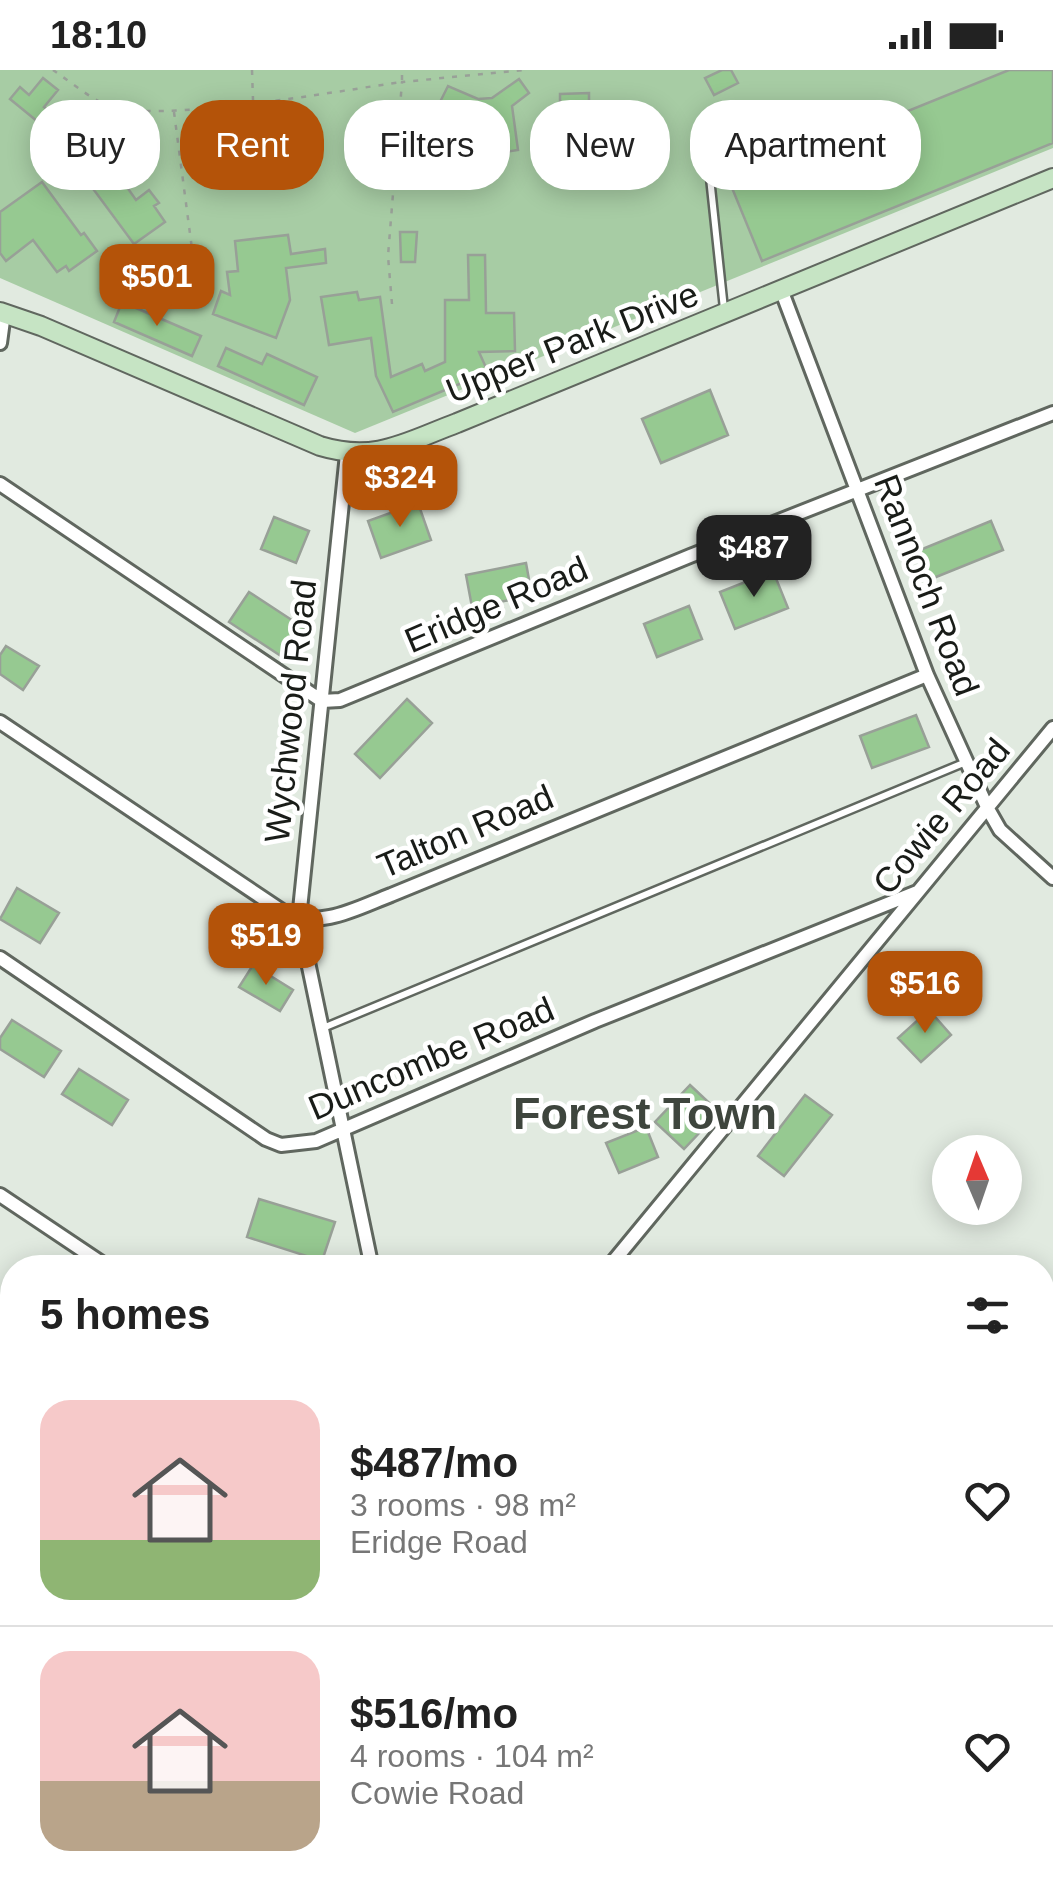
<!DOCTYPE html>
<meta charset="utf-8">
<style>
:root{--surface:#fff;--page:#f6f6f6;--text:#222;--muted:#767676;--line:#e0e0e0;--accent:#b45309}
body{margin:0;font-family:Arial,sans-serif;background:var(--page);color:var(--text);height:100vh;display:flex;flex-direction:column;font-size:38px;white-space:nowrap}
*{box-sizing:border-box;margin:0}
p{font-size:32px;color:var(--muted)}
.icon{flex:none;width:55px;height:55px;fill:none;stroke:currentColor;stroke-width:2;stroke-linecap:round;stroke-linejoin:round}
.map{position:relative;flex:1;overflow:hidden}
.sheet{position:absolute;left:0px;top:1185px;width:1055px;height:640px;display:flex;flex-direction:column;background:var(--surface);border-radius:40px 40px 0 0;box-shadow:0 5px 25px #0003}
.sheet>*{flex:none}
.top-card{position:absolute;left:30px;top:30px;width:995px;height:90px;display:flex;gap:20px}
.needle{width:65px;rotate:358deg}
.fabs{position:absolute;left:932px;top:1065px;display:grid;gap:20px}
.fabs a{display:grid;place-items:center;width:90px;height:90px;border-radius:50%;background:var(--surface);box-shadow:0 5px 25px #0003;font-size:50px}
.price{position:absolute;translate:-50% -85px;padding:0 22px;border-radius:20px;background:var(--accent);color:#fff;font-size:32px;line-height:65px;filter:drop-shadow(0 2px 5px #0008)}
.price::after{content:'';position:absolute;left:50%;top:60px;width:30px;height:22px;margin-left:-15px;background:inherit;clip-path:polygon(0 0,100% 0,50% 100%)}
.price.current{background:#222;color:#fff}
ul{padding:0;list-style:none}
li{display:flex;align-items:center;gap:30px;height:250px;padding:0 40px}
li+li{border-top:2px solid var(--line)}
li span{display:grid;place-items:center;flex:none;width:280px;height:200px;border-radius:30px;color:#555}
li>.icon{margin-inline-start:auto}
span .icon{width:120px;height:120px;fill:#fffc;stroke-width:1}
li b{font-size:42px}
h2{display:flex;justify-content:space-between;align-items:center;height:120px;padding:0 40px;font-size:42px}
.pill{padding:0 35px;border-radius:40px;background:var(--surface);box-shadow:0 5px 25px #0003;font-size:35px;line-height:90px}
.pill.current{background:var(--accent);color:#fff}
.status{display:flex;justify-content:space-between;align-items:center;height:70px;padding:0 50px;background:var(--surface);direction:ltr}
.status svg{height:28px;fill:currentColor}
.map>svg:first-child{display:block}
.green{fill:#a7cca4}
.building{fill:#96c991;stroke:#98a097;stroke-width:2.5}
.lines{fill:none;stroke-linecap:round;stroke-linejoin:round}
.service-casing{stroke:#60675f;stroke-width:11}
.minor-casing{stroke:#60675f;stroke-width:18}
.secondary-casing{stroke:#60675f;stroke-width:22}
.path{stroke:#99a098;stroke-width:2.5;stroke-dasharray:5 8;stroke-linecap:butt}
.service{stroke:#fff;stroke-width:6}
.minor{stroke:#fff;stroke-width:12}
.secondary{stroke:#c6e4c4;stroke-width:18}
.labels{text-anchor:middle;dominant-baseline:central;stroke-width:9;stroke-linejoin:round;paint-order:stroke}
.street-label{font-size:35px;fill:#191c18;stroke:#fff}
.district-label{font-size:45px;font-weight:bold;fill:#3e453d;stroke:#fff}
</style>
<div class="status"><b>18:10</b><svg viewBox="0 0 49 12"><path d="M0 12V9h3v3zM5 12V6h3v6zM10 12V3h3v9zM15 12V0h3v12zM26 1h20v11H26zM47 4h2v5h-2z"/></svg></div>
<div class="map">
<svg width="1053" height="1825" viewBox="0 0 1053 1825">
<rect width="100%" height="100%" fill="#e1eae0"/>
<path class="green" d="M0,0H1053V78L355,363L0,208Z"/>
<path class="building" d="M722,0H731L738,13L714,25L705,8Z
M1009,0H1053V73L762,191L730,113Z
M43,8L58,20L44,37L53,44L43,56L10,29L20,17L29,25Z
M519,9L529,23L512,36L518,80L504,82L499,45L475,47L440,32L448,16L478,29L492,28Z
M589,23V48L560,49V24Z
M230 74a16 16 0 1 1 32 0a16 16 0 1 1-32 0Z
M117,103L136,130L149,120L159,133L154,136L165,152L134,174L94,120Z
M42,112L81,165L84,163L97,181L69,201L66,196L57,202L33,170L6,191L0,183V142Z
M400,162H417L415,192H401Z
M288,165L291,184L325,179L326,193L286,198L290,230L276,268L213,244L221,221L230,225L227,202L238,201L235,171Z
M184,177L186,190L130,198L128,186Z
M468,185H485L486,243H514L515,281L479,282L488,302L393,342L376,306L371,268L329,275L321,227L357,222L359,230L380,227L391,307L422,294L425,301L445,292V230H469Z
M168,205L190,214L183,233L160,224Z
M122,232L201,266L192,286L114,252Z
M226,278L262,294L267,284L317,307L304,335L218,296Z
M710,320L728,365L661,393L642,349Z
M418,433L431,470L381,488L368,451Z
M274,447L309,461L296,493L261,479Z
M991,451L1003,480L931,509L920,480Z
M526,493L532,526L472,537L466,505Z
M773,501L788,538L735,559L720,522Z
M249,522L304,558L284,588L229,552Z
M689,536L702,569L657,587L644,554Z
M6,576L39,596L23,620L0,604V585Z
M407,629L432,653L380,708L355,684Z
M916,645L929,677L872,698L860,666Z
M17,818L59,843L40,873L0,849Z
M253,895L293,920L280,941L239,917Z
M929,940L951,965L921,992L898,968Z
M12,950L61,981L44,1007L0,979V968Z
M79,999L128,1030L112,1055L62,1024Z
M690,1015L719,1042L684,1079L655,1052Z
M805,1025L832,1045L784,1106L758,1086Z
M646,1057L658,1087L619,1103L606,1073Z
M259,1129L335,1152L322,1191L247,1167Z"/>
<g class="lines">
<g class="service-casing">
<path id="service" d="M724,239L708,89L719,73L794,56L824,54
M323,958L966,692"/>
</g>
<g class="minor-casing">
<path id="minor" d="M782,222L927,605L988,739L1000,760L1053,808
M0,273L4,243
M347,384L299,849L372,1198
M0,414L322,631L340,630L690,486L1053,343
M0,652L285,843C321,859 357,838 391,825L927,605
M0,888L266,1069L281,1075L316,1071L595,951L917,822
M0,1125L109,1198
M608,1198L1053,658
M1042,1258L1053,1256
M0,1364L12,1372
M1042,1466L1053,1463
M0,1508L12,1505
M0,1763L12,1760
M1015,1825L1053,1817"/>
</g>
<g class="secondary-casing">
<path id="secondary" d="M0,242L41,256L320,376C376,393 406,372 457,353L1053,108"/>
</g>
<path class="path" d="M53,0C69,11 86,25 104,34C152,56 341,20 402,12V0
M252,0L253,30
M174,42L197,217
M392,234L388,186L402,12L524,0"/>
<use href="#service" class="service"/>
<use href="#minor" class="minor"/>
<use href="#secondary" class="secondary"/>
</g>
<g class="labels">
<g class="street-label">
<text transform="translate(572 272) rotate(-22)">Upper Park Drive</text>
<text transform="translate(927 515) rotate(69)">Rannoch Road</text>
<text transform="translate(496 534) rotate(-23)">Eridge Road</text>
<text transform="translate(290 641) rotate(-84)">Wychwood Road</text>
<text transform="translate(941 746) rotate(-50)">Cowie Road</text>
<text transform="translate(465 761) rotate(-23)">Talton Road</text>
<text transform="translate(431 988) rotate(-23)">Duncombe Road</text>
</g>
<g class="district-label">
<text x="645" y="1043">Forest Town</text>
</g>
</g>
</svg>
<div class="fabs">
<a><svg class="needle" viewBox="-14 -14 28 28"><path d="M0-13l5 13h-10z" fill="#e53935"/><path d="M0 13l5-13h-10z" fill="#767676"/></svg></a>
</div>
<b class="price" style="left:157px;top:259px">$501</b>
<b class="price" style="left:400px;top:460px">$324</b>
<b class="price current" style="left:754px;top:530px">$487</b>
<b class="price" style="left:266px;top:918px">$519</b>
<b class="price" style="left:925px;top:966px">$516</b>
<div class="top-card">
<a class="pill">Buy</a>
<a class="pill current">Rent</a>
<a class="pill">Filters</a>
<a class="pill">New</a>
<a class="pill">Apartment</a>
</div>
<section class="sheet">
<h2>5 homes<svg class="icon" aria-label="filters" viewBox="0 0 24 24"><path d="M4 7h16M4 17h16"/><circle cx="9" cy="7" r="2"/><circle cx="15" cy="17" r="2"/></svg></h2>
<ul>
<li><span style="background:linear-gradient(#f6c9c9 70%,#8fb573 0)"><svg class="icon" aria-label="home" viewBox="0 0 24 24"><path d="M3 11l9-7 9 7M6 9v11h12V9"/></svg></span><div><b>$487/mo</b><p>3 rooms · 98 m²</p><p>Eridge Road</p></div><svg class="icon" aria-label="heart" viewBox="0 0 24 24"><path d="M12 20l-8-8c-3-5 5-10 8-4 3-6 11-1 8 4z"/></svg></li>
<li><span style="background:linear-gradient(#f6c9c9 65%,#b9a48a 0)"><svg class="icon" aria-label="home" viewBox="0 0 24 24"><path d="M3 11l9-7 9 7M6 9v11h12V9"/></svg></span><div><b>$516/mo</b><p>4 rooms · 104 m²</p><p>Cowie Road</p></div><svg class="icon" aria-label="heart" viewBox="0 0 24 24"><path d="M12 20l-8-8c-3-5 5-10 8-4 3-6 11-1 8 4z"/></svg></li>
</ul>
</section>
</div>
